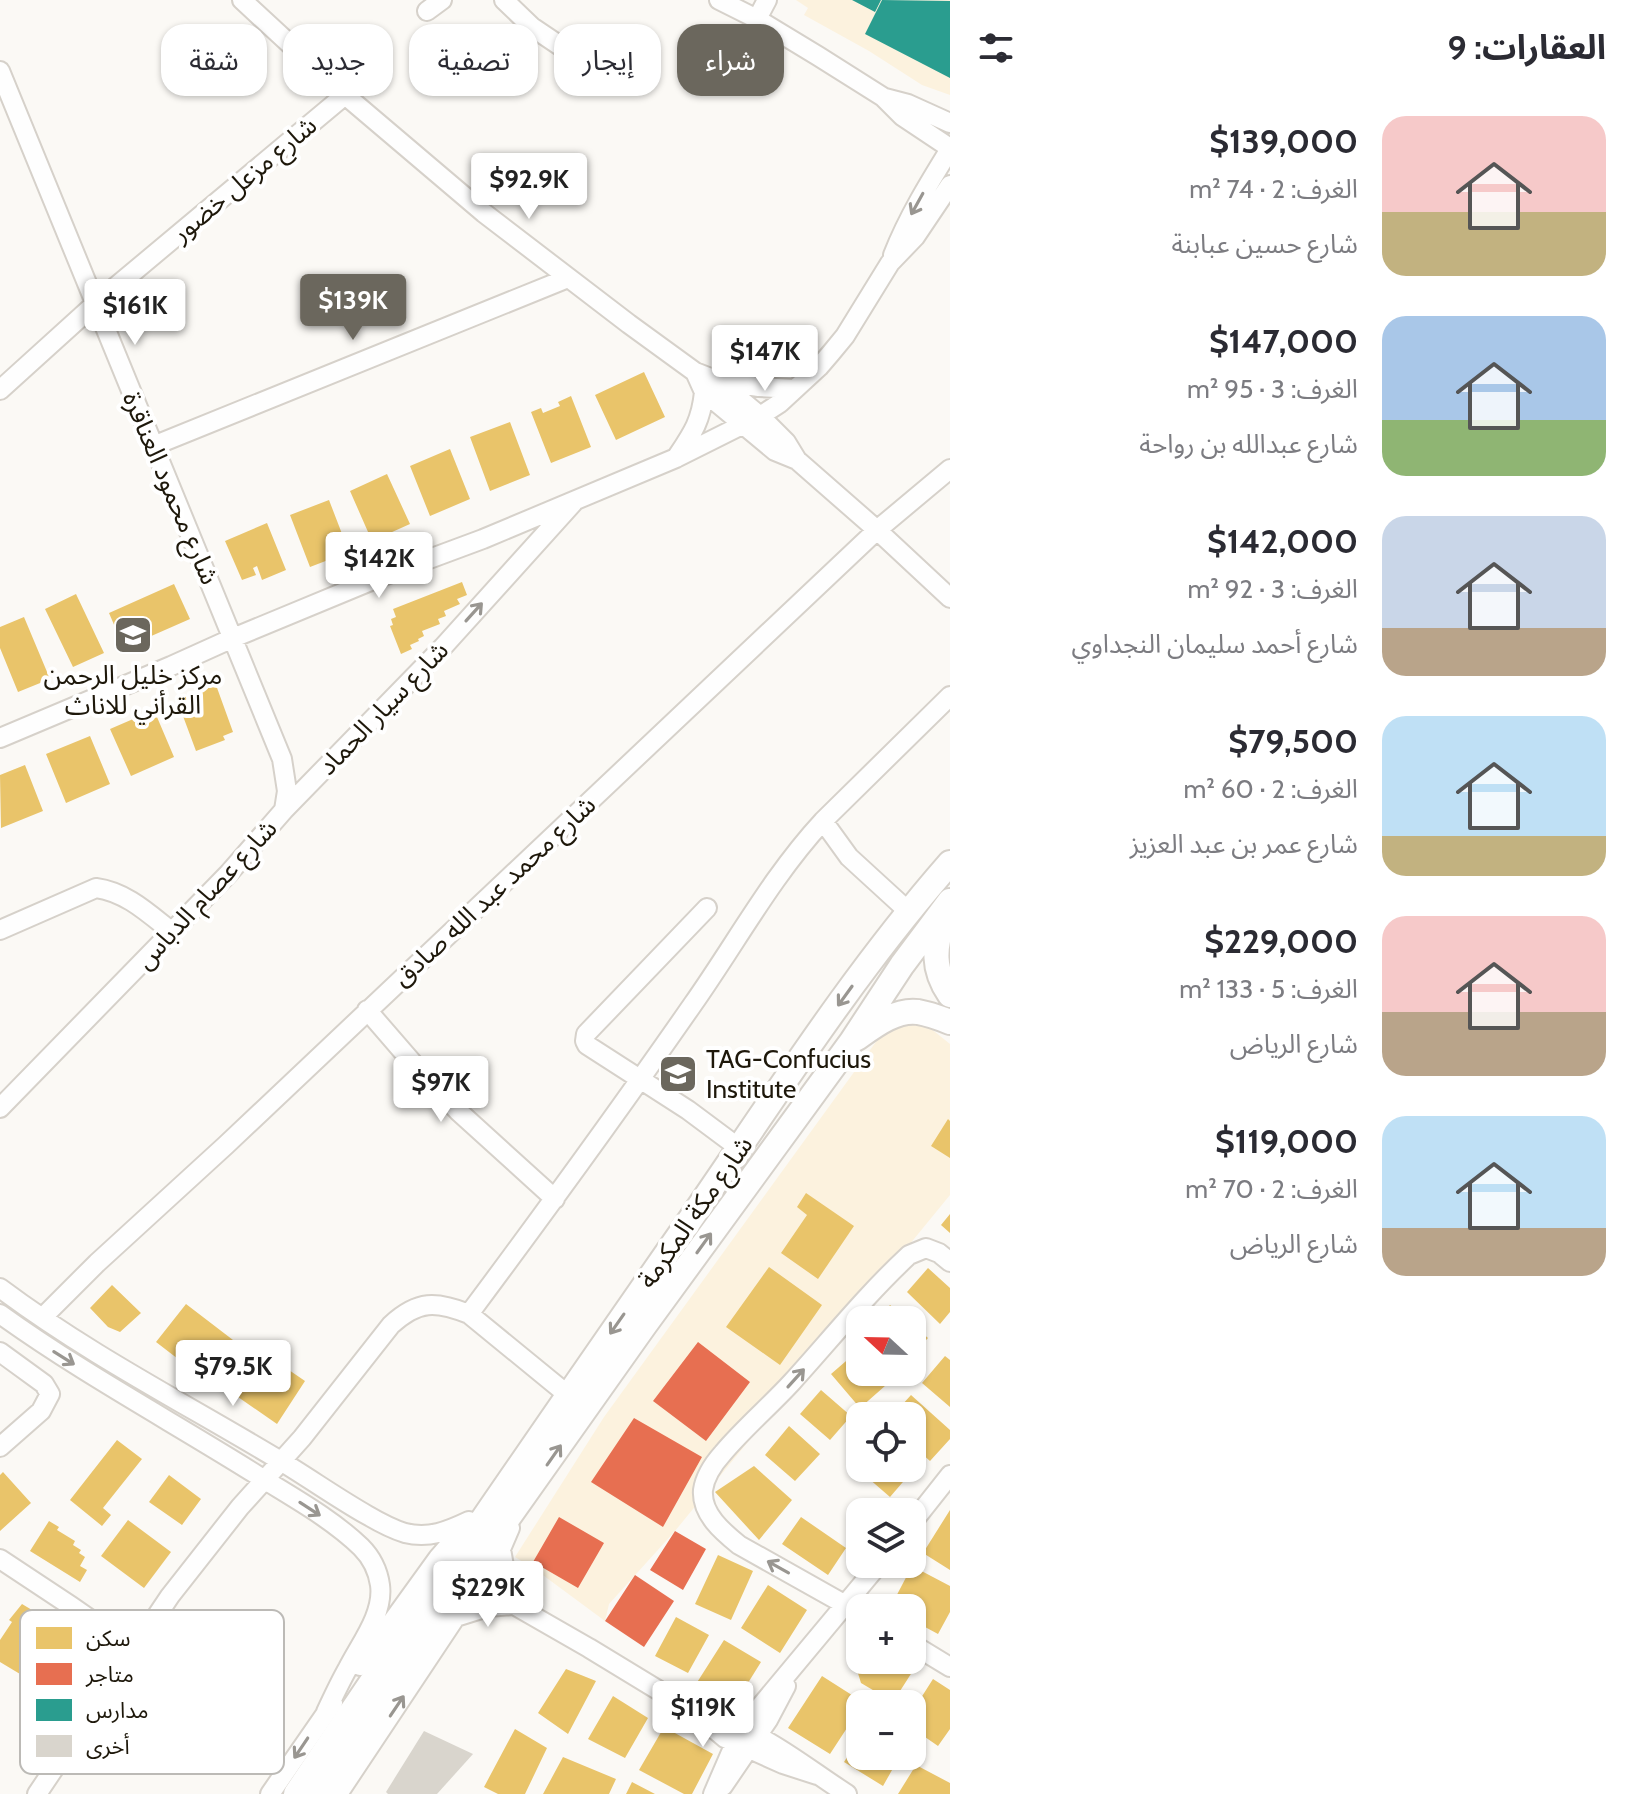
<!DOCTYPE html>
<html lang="ar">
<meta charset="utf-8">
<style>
:root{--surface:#fff;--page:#f2f2f3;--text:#2b2b33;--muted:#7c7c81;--accent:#6b675d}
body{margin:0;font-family:Cabin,"Noto Sans Arabic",sans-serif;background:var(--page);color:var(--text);direction:rtl;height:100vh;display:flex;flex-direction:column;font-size:30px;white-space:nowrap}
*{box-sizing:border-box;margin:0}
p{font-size:26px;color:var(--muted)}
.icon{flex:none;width:44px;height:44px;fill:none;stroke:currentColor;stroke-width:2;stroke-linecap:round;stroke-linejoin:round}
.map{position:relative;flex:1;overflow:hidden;direction:ltr}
.details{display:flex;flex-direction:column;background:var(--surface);width:680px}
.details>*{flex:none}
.banner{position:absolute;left:24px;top:24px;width:760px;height:72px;direction:rtl;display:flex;gap:16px}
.needle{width:52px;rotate:292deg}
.tools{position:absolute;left:846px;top:1306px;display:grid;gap:16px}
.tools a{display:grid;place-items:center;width:80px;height:80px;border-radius:16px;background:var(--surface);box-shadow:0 2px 6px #0004;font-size:40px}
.price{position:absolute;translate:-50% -68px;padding:0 18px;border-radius:8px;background:#fff;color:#222;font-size:26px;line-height:52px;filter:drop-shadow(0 2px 4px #0008)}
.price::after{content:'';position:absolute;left:50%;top:48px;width:24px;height:18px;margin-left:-12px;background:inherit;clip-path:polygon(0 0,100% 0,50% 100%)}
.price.selected{background:var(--accent);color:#fff}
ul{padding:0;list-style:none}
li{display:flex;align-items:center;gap:24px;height:200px;padding:0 24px}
li span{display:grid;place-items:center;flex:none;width:224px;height:160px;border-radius:24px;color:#555}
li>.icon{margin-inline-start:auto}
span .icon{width:96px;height:96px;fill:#fffc;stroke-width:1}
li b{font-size:34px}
h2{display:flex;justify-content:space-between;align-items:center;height:96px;padding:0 24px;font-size:34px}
.tag{padding:0 28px;border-radius:24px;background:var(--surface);box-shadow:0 2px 6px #0004;font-size:28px;line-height:72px}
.tag.selected{background:var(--accent);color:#fff}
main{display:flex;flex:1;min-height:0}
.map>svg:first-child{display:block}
.built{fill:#fcf2de}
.homes{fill:#e9c46a}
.shops{fill:#e76f51}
.schools{fill:#2a9d8f}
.building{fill:#d9d5cd}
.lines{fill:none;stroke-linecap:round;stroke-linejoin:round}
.minor-casing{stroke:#d6d1ca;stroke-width:22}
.major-casing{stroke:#d6d1ca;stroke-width:28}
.minor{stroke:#fefefe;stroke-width:18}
.major{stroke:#fefefe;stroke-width:24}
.oneway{stroke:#999691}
.labels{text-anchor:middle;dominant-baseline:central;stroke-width:8;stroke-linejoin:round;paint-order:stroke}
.street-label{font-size:26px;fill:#1e180b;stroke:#fff}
.poi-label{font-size:26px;fill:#1e180b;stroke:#fff}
.key{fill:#fff;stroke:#bcbab6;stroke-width:2}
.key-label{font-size:22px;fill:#1e180b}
</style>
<main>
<section class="details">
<h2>العقارات: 9<svg class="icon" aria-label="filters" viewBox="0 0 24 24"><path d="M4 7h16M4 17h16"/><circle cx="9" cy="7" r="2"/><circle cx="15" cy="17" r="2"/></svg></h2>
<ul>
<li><span style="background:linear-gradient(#f6c9c9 60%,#c2b280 0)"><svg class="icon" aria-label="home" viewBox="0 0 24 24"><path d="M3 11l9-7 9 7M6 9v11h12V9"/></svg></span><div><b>$139,000</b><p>الغرف: 2 · 74 m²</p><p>شارع حسين عبابنة</p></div></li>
<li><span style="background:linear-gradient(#a9c7e8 65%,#8fb573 0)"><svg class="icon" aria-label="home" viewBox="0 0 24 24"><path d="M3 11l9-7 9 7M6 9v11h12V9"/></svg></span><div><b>$147,000</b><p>الغرف: 3 · 95 m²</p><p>شارع عبدالله بن رواحة</p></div></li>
<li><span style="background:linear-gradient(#c9d6e8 70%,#b9a48a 0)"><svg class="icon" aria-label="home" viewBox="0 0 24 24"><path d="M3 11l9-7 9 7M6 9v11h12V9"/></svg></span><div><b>$142,000</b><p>الغرف: 3 · 92 m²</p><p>شارع أحمد سليمان النجداوي</p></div></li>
<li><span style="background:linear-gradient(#bfe0f5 75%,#c2b280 0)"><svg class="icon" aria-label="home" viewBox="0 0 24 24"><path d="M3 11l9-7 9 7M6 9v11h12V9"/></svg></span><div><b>$79,500</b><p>الغرف: 2 · 60 m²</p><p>شارع عمر بن عبد العزيز</p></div></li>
<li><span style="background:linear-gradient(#f6c9c9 60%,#b9a48a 0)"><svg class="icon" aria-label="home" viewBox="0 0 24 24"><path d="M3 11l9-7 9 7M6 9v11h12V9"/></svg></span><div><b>$229,000</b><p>الغرف: 5 · 133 m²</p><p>شارع الرياض</p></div></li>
<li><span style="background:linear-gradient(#bfe0f5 70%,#b9a48a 0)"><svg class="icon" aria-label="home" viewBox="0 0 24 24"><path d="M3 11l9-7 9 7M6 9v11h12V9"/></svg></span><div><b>$119,000</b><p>الغرف: 2 · 70 m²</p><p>شارع الرياض</p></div></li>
</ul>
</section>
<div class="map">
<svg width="950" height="1794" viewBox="0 0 950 1794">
<rect width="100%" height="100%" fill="#fbf9f5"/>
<path class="built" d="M796,0H950V95L922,85L869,51L804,15L808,8Z
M919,1019L950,1044V1195L675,1531L609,1604L605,1621L536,1570L515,1557L604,1417L886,1028Z"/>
<path class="homes" d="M644,372L665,417L616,440L595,395Z
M571,396L591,447L551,463L531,412L541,408L543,413L560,406L558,402Z
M510,422L530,475L490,491L470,437Z
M450,449L470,499L430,516L410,466Z
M387,474L410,524L372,541L350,491Z
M329,500L349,552L310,567L290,515Z
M267,523L286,570L262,580L257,566L253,568L256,575L242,580L225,541Z
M462,582L467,595L457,599L460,604L444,611L446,616L438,619L440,624L422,631L424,636L418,639L419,641L410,645L412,649L401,654L390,626L393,625L391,619L396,617L393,609Z
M174,584L190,619L124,648L109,613Z
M76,594L104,653L73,667L45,609Z
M24,617L50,679L18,692L0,648V627Z
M216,685L233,732L223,736L225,740L196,751L177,700Z
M154,710L174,757L131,776L110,729Z
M90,736L110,784L66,803L46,754Z
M25,765L43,811L1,828L0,775Z
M948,1119L950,1121V1158L931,1146Z
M806,1193L854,1226L818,1279L781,1253L807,1215L797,1207Z
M950,1214V1233L941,1225Z
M769,1267L822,1305L780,1365L726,1327Z
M928,1268L950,1288V1312L940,1324L907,1292Z
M112,1285L141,1313L120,1332L108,1327L90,1308Z
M186,1304L233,1340L204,1379L156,1342Z
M890,1305L908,1320H878Z
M912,1324L928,1338L912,1355Z
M860,1349V1372H889L894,1378L860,1408L831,1374Z
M267,1355L305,1381L277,1424L238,1397Z
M945,1356L950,1360V1407L922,1383Z
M821,1390L851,1416L830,1440L800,1414Z
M911,1395L950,1430V1439L930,1461L912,1445V1416H892Z
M789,1426L820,1454L795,1481L765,1455Z
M117,1440L142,1459L103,1508L111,1515L102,1526L70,1500Z
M860,1457V1468H915L890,1497L853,1465Z
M754,1466L792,1500L759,1540L715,1492Z
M3,1472L31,1503L0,1531V1475Z
M169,1475L201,1499L182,1525L149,1502Z
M950,1510V1570L923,1553Z
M801,1517L846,1548L828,1575L782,1544Z
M128,1520L171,1552L144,1588L101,1556Z
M49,1521L59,1527L57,1530L75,1541L73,1545L81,1550L79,1553L85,1557L80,1566L87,1570L80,1582L30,1551Z
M718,1555L753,1571L731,1620L695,1604Z
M912,1566L950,1586V1612L938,1634L912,1620V1608H890Z
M768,1585L807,1610L780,1653L741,1628Z
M22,1604L37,1613L34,1618L38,1620L36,1624L47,1630L20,1674L0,1662V1640L12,1622L9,1620Z
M676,1617L709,1635L688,1673L655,1656Z
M724,1640L761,1662L733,1707L696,1684Z
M860,1652V1660H906L916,1666L893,1702L861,1683L852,1654Z
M566,1669L596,1681L568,1734L538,1713Z
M822,1676L866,1704H860V1708L830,1754L788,1728Z
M933,1679L950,1690V1729L938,1746L912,1728V1712Z
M613,1696L648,1718L625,1758L588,1739Z
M664,1727L713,1754L692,1794H684L639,1770Z
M515,1729L547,1748L525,1794H498L484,1787Z
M860,1737V1756H900L883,1786L844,1762Z
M563,1757L616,1779L609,1794H543Z
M916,1765L950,1783V1794H898Z
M632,1782L655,1794H626Z"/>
<path class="shops" d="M698,1342L750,1382L706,1441L653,1401Z
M634,1418L702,1457L663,1527L591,1482Z
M559,1517L604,1543L578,1588L533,1562Z
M675,1531L706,1549L683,1590L650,1570Z
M635,1575L674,1601L644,1647L605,1621Z"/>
<path class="schools" d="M852,0H881L875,12Z
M882,0L950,1V78L865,34Z"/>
<path class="building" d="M424,1731L473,1754L437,1794H388L386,1792Z"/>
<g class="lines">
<g class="minor-casing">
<path id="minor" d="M242,0L345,95L484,213L629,324L695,372L718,381L760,416L786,442L797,460L877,530L950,598
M504,0L532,27L590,66
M719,0L757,19L818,56L883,97L902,116L950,148
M427,11L442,0
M757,19L767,0
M0,71L282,759L287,791L284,810L229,873L0,1108
M885,98L908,104L950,123
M893,255C908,217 929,183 950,149
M695,372L704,392L775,451L797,460
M719,381L759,387L795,389
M0,390L95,304L345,95
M153,446L568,278
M676,458C692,434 701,422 704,392
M0,738L171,666L233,638L378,578L483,539L676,458L760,416L780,403L819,367L831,353L845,336L890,263L915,237L950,185
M284,810L443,647L573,503
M707,908L586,1034L585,1041L587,1045L688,1110L739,1148
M908,911L849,857L823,821L950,696
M0,930L96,888C126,892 148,913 172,932
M367,1010L418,1069L458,1111L555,1199
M0,1288C88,1354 186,1404 279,1460C309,1478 337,1498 367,1515C379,1522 392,1529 405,1533C429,1539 448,1531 469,1521
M0,1314C82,1373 171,1421 257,1475C292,1497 331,1518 361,1547C371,1557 378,1571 380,1585C384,1614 360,1644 348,1668C340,1682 333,1697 326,1712
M469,1314C545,1212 620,1109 693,1004C736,943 772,876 823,821
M42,1318L97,1263L226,1145L877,530L950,469
M0,1352L44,1384L50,1394L41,1411L0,1447
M912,1523L950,1475
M501,1549L505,1572L514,1605
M0,1559L71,1606L133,1649
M860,1613L739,1545C723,1532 701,1514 703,1490C705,1476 714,1463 723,1453C744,1428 770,1406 792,1382C831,1339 867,1294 909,1255L926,1248L939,1253L950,1262
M456,1617L488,1607L514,1605L589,1648L658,1690L700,1717L725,1738L783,1764L817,1775
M912,1644L950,1667
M360,1666L438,1558L465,1527
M703,1717C759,1727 800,1764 847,1794
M723,1786L768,1720L786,1686
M37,1794L170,1596L240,1507L302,1438L391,1325C418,1300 436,1301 469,1314L568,1395
M270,1794L333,1703
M338,1794L501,1549L510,1528
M713,1794L735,1743L754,1714L879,1564"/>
</g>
<g class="major-casing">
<path id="major" d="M944,919C934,947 932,969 950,995
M857,1038C874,1026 896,1009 918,1012C929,1014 940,1018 950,1022
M296,1794C423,1605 553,1417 683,1230C769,1106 850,977 950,863
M316,1794L406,1662L644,1326L852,1041L902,965L950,901"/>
</g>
<use href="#minor" class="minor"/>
<use href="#major" class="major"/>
</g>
<defs><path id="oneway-shaft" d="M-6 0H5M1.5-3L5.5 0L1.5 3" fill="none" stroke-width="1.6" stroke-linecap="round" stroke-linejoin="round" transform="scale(2)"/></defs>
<g class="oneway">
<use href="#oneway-shaft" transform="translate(917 204) rotate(119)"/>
<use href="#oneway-shaft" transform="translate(474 612) rotate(-48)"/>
<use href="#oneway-shaft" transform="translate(845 996) rotate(126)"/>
<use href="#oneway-shaft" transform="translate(704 1243) rotate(-54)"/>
<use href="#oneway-shaft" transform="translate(617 1324) rotate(125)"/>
<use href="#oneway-shaft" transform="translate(64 1358) rotate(32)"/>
<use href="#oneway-shaft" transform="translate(796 1378) rotate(-48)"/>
<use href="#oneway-shaft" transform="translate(554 1455) rotate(-55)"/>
<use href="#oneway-shaft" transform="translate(310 1509) rotate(33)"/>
<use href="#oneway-shaft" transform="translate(778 1567) rotate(-151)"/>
<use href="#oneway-shaft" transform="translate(397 1706) rotate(-56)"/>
<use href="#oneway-shaft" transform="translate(301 1748) rotate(124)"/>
</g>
<defs>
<g id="school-square" transform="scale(2)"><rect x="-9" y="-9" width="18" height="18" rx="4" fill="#6b675d" stroke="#fff"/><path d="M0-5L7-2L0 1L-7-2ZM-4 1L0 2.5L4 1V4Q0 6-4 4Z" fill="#fff"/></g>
<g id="university-square" transform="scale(2)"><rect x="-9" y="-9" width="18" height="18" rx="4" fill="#6b675d" stroke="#fff"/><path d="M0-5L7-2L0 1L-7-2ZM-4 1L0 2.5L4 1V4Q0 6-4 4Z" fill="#fff"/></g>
</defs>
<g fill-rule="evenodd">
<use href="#school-square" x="133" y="635"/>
<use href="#university-square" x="678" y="1074"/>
</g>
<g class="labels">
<g class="street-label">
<text transform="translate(244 179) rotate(-40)">شارع مزعل خضور</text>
<text transform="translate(171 488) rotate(67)">شارع محمود العناقرة</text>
<text transform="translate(383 708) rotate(-46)">شارع سيار الحماد</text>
<text transform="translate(494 891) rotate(-43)">شارع محمد عبد الله صادق</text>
<text transform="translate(206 894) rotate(-47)">شارع عصام الدباس</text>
<text transform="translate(695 1212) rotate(-55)">شارع مكة المكرمة</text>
</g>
<g class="poi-label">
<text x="133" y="675">مركز خليل الرحمن<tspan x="133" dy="30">القرأني للاناث</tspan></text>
<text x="706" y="1059" text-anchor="start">TAG-Confucius<tspan x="706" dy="30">Institute</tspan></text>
</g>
</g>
<rect x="20" y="1610" width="264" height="164" rx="12" class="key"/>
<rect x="36" y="1627" width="36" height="22" fill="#e9c46a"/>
<rect x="36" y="1663" width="36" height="22" fill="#e76f51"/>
<rect x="36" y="1699" width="36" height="22" fill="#2a9d8f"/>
<rect x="36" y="1735" width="36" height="22" fill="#d9d5cd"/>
<g class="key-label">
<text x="86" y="1646">سكن</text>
<text x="86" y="1682">متاجر</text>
<text x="86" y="1718">مدارس</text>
<text x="86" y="1754">أخرى</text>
</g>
</svg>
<div class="tools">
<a><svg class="needle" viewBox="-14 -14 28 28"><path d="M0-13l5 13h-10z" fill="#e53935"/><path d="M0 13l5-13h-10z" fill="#7c7c81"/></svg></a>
<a><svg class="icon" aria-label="locate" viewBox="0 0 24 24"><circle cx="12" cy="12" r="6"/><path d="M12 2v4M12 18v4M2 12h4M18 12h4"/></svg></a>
<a><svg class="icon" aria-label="layers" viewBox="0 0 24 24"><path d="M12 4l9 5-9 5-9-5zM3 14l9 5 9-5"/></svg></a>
<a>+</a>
<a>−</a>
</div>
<b class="price" style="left:529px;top:221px">$92.9K</b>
<b class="price selected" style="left:353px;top:342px">$139K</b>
<b class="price" style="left:135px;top:347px">$161K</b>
<b class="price" style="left:765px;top:393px">$147K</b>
<b class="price" style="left:379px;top:600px">$142K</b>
<b class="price" style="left:441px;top:1124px">$97K</b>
<b class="price" style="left:233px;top:1408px">$79.5K</b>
<b class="price" style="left:488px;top:1629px">$229K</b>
<b class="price" style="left:703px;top:1749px">$119K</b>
<div class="banner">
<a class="tag selected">شراء</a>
<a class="tag">إيجار</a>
<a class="tag">تصفية</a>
<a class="tag">جديد</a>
<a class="tag">شقة</a>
</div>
</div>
</main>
